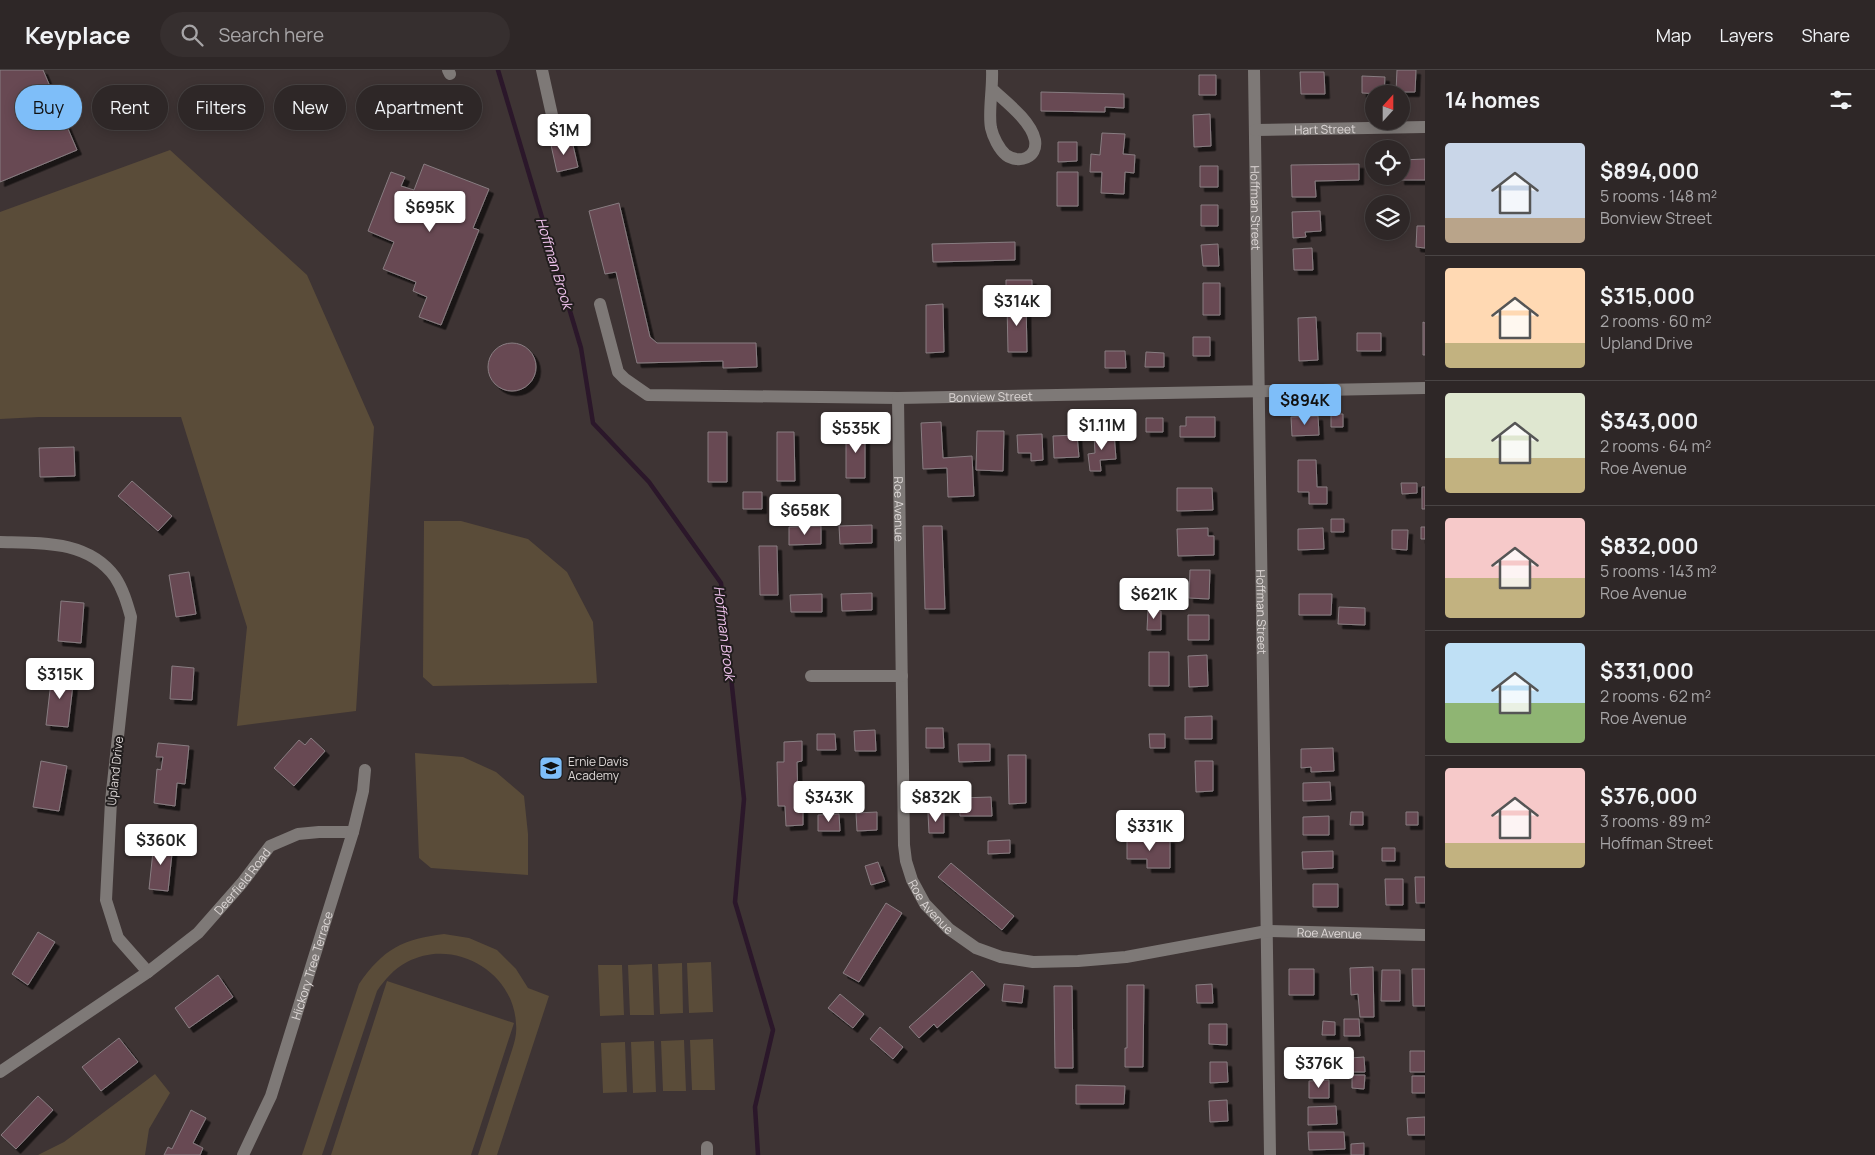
<!DOCTYPE html>
<meta charset="utf-8">
<style>
:root{--surface:#2e2727;--page:#362f2f;--text:#f1f3f6;--muted:#a7a5a7;--line:#494444;--accent:#7ebef9}
body{margin:0;font-family:Manrope,sans-serif;background:var(--page);color:var(--text);height:100vh;display:flex;flex-direction:column;font-size:19px;white-space:nowrap}
*{box-sizing:border-box;margin:0}
p{font-size:16px;color:var(--muted)}
.icon{flex:none;width:28px;height:28px;fill:none;stroke:currentColor;stroke-width:2;stroke-linecap:round;stroke-linejoin:round}
.map{position:relative;flex:1;overflow:hidden}
.drawer{display:flex;flex-direction:column;background:var(--surface);width:450px}
.drawer>*{flex:none}
.banner{position:absolute;left:15px;top:15px;width:475px;height:45px;display:flex;gap:10px}
.needle{width:32px;rotate:21deg}
.controls{position:absolute;left:1365px;top:15px;display:grid;gap:10px}
.controls a{display:grid;place-items:center;width:45px;height:45px;border-radius:50%;background:var(--surface);box-shadow:0 2px 12px #0003,0 0 0 1px var(--line);font-size:25px}
.price{position:absolute;translate:-50% -42px;padding:0 11px;border-radius:5px;background:#fff;color:#222;font-size:16px;line-height:32px;filter:drop-shadow(0 1px 2px #0008)}
.price::after{content:'';position:absolute;left:50%;top:30px;width:15px;height:11px;margin-left:-8px;background:inherit;clip-path:polygon(0 0,100% 0,50% 100%)}
.price.on{background:var(--accent);color:#111}
ul{padding:0;list-style:none}
li{display:flex;align-items:center;gap:15px;height:125px;padding:0 20px}
li+li{border-top:1px solid var(--line)}
li span{display:grid;place-items:center;flex:none;width:140px;height:100px;border-radius:5px;color:#555}
li>.icon{margin-inline-start:auto}
span .icon{width:60px;height:60px;fill:#fffc;stroke-width:1}
li b{font-size:21px}
h2{display:flex;justify-content:space-between;align-items:center;height:60px;padding:0 20px;font-size:21px}
.pill{padding:0 18px;border-radius:22px;background:var(--surface);box-shadow:0 2px 12px #0003,0 0 0 1px var(--line);font-size:18px;line-height:45px}
.pill.on{background:var(--accent);color:#111}
header{display:flex;align-items:center;gap:30px;box-sizing:border-box;height:70px;padding:0 25px;background:var(--surface);border-bottom:1px solid var(--line)}
header strong{font-size:24px}
nav{display:flex;gap:28px;margin-inline-start:auto;font-size:18px}
.search{width:350px;height:45px;background:var(--page);display:flex;align-items:center;gap:12px;box-sizing:border-box;padding:0 18px;border-radius:28px;color:var(--muted);font-size:19px}
main{display:flex;flex:1;min-height:0}
.map>svg:first-child{display:block}
.green{fill:#5a4c39}
.lines{fill:none;stroke-linecap:round;stroke-linejoin:round}
.stream{stroke:#2b172a;stroke-width:4.5}
.building{fill:#674853;stroke:#887d81;filter:url(#shadow)}
.minor{stroke:#7e7977;stroke-width:12}
.labels{text-anchor:middle;dominant-baseline:central;stroke-width:4;stroke-linejoin:round;paint-order:stroke}
.street-label{font-size:12px;fill:#ded8d7;stroke:#211d1d}
.poi-label{font-size:12px;fill:#ded8d7;stroke:#211d1d;text-anchor:start}
.water-label{font-size:14px;font-style:italic;fill:#efc2ec;stroke:#211d1d}
</style>
<header>
<strong>Keyplace</strong>
<div class="search"><svg class="icon" aria-label="search" viewBox="0 0 24 24"><circle cx="10" cy="10" r="6"/><path d="M15 15l6 6"/></svg>Search here</div>
<nav><a>Map</a><a>Layers</a><a>Share</a></nav>
</header>
<main>
<div class="map">
<svg width="1425" height="1085" viewBox="0 0 1425 1085">
<defs>
<filter id="shadow"><feDropShadow dx="4.5" dy="4.5" stdDeviation="0" flood-color="#0009"/></filter>
</defs>
<rect width="100%" height="100%" fill="#3e3434"/>
<path class="green" d="M170,80L307,205L374,357L356,641L237,656L247,557L181,347H39L0,349V142Z
M424,451H461L528,469L567,502L593,552L597,613L433,616L423,607Z
M415,683L463,687L496,702L524,726L528,764V805L431,798L419,788Z
M444,864L469,868L497,880L516,899L528,918L549,926L497,1085H478L512,980C515,971 517,963 516,954C514,901 453,867 407,892C394,899 385,909 377,921L322,1085H302L359,914C383,879 403,869 444,864Z
M711,892L713,942L689,943L687,893Z
M682,893L683,943L660,944L658,894Z
M652,894L654,945H630L628,895Z
M598,895H622L624,945L600,946Z
M387,911L514,953L471,1085H331Z
M713,969L715,1020H692L690,970Z
M684,970L686,1021H663L661,971Z
M654,971L656,1022L633,1023L631,972Z
M625,972L627,1022L603,1023L601,973Z
M155,1004L170,1023L149,1059L145,1085H38L64,1072Z"/>
<g class="lines">
<path class="stream" d="M498,0L581,278L593,353L649,412L721,513L744,729L735,832L773,960L755,1037L758,1085"/>
</g>
<path class="building" d="M0,0H43L77,80L0,112Z
M1397,0H1416L1415,22H1396Z
M1300,2H1324L1325,24H1301Z
M1199,5H1216V25H1199Z
M1362,6L1385,7L1384,24L1362,23Z
M1041,22L1124,24V38L1105,37V42L1041,41Z
M1210,44L1211,76L1194,77L1193,45Z
M1102,63L1125,64L1123,84L1135,85L1134,103L1125,102L1124,124L1101,123L1102,102H1090L1091,84L1100,85Z
M572,71L578,97L557,102L551,75Z
M1058,72H1077V91L1058,92Z
M1425,89V110H1400L1401,90Z
M424,94L489,119L473,158L479,160L441,255L419,247L427,227L413,221L416,212L383,199L394,172L368,161L391,102L405,107L401,116L414,120Z
M1359,94V110L1315,111L1316,127H1292L1291,95Z
M1200,96H1218V117H1200Z
M1057,102H1078V136H1057Z
M619,133L650,267L657,273H756L757,297L723,298V291L637,293L616,202L605,204L589,141Z
M1201,135H1218V156H1201Z
M1320,141L1321,161L1305,162L1306,167L1293,168L1292,142Z
M1417,156H1425V178L1416,177Z
M1015,172V190L933,192L932,174Z
M1218,174L1219,196H1203L1201,175Z
M1312,178L1313,200H1294L1293,179Z
M1006,210H1032V223H1006Z
M1203,213H1220V245H1203Z
M1007,233H1026L1027,282H1008Z
M943,234L944,282L926,283V235Z
M1316,247L1318,290L1299,291L1298,248Z
M1423,252L1425,253V285H1423Z
M1357,263H1381V281H1357Z
M1193,267H1210V286H1193Z
M488 297a24 24 0 1 1 48 0a24 24 0 1 1-48 0Z
M1105,281H1125L1126,298H1105Z
M1146,282L1164,283V297H1145Z
M1331,344H1343V357H1331Z
M1318,346L1319,365L1292,366L1291,347Z
M1186,347H1215V367H1180V356H1186Z
M1146,348H1163V362H1146Z
M941,352L943,388L972,386L974,426L948,427L947,398L923,399L921,353Z
M846,359H865V408H846Z
M977,361H1004L1003,401L976,400Z
M708,362H727V412H708Z
M777,362H794L795,411H777Z
M1114,363L1116,389L1100,390L1101,401H1090L1088,384L1095,383L1094,364Z
M1042,364L1043,390L1031,391V383H1018L1017,365Z
M1077,365L1079,387L1054,388L1053,366Z
M74,377L75,406L40,407L39,378Z
M1298,390H1316L1317,417H1327V434H1309V422H1298Z
M132,411L172,446L158,461L118,426Z
M1401,413H1417V423L1402,424Z
M1422,417H1425V439H1422Z
M1177,418H1212L1213,440L1177,441Z
M743,422H762V439H743Z
M1331,449H1344V462H1331Z
M872,455V473L840,474L839,456Z
M821,456V474L789,475V457Z
M923,456H942L945,539H925Z
M1421,457H1425V469H1421Z
M1208,458V466H1214V485L1178,486L1177,459Z
M1323,458L1324,479L1298,480V459Z
M1392,460H1408L1407,480L1392,479Z
M759,476H777L778,525H760Z
M1190,500H1210L1209,529L1189,528Z
M189,502L196,544L176,547L169,505Z
M872,523V540L842,541L841,524Z
M822,524V542H791L790,525Z
M1299,524H1332L1331,545H1299Z
M61,531L84,533L81,573L58,571Z
M1339,537L1365,538V555L1338,554Z
M1148,540L1161,541V560H1147Z
M1188,545H1209V570H1188Z
M1149,582H1169V616H1149Z
M1207,585L1208,616L1189,617L1188,586Z
M172,596L194,598L192,630L170,629Z
M52,603L74,606L68,657L46,655Z
M1212,646V669H1185V647Z
M926,658H943L944,678H926Z
M875,660L876,681H855L854,661Z
M817,664H835L836,680H817Z
M1149,664H1165V678H1150Z
M311,668L325,681L294,716L274,698L299,670L305,675Z
M802,671V691L797,692L798,735H803V755L786,756L785,736H778L777,692H784V672Z
M158,673L189,676L185,714L177,713L175,736L154,733L157,699L161,700L163,687H156Z
M958,674H990V691L959,692Z
M1333,678L1334,701L1311,702V697L1301,698V679Z
M1008,685H1026V733L1009,734Z
M41,691L67,696L59,741L33,737Z
M1195,691H1213V721L1196,722Z
M1330,712L1331,730L1303,731V713Z
M991,727L992,746H960L959,728Z
M877,742V760L857,761L856,743Z
M944,742V763H929L928,743Z
M1351,742H1363V755H1350Z
M1406,742H1418V755H1406Z
M839,744L840,761H818V745Z
M1329,746V765H1303V747Z
M1127,768L1170,769V798H1147V789H1127Z
M1010,770V783L988,784V771Z
M154,772L173,774L168,821L149,819Z
M1382,778H1395V791H1382Z
M1333,781V798L1303,799L1302,782Z
M878,792L885,811L871,815L865,796Z
M951,793L1014,846L1002,860L938,807Z
M1415,807H1425V833H1416Z
M1385,809H1403V835H1386Z
M1313,814H1338V837H1313Z
M886,833L902,843L859,912L843,903Z
M38,862L55,872L28,915L12,904Z
M1373,897L1374,947H1360L1358,924L1351,925L1350,898Z
M1289,899H1314V925H1289Z
M1412,899H1425V936H1413Z
M1382,900H1400V931H1381Z
M972,901L985,915L937,958L934,954L919,968L909,957Z
M218,905L233,927L189,958L175,938Z
M1004,914L1024,916L1022,933L1002,931Z
M1212,914L1213,933H1197L1196,915Z
M1127,915H1144L1143,997H1125V978H1127Z
M1054,916H1072L1073,998H1055Z
M840,924L864,944L853,958L828,938Z
M1344,949H1359L1360,966H1344Z
M1323,951L1335,952V965H1322Z
M1209,954H1227V975L1209,974Z
M880,957L903,977L893,989L870,969Z
M119,968L138,992L101,1021L82,997Z
M1306,981H1326V1000L1307,1001Z
M1410,981H1425V1002H1410Z
M1364,987L1365,1002H1350V988Z
M1210,992H1227L1228,1012L1210,1013Z
M1352,1005H1365L1364,1019L1352,1018Z
M1412,1006H1425V1023H1412Z
M1329,1010V1028H1309V1011Z
M1076,1015L1125,1016L1124,1034H1076Z
M38,1026L53,1040L16,1079L1,1065Z
M1227,1030L1228,1051L1210,1052L1209,1031Z
M1336,1036L1337,1054L1308,1055V1037Z
M191,1040L206,1048L193,1073L203,1078L200,1085H164L168,1077L172,1079Z
M1425,1047V1065H1408L1407,1048Z
M1308,1062H1344L1345,1079L1309,1080Z
M1364,1073V1085H1351V1074Z"/>
<g class="lines">
<g class="minor">
<path d="M448,0L450,4"/>
<path d="M542,0L556,63"/>
<path d="M992,0C993,18 988,42 991,58C993,67 999,79 1006,85C1019,94 1038,88 1035,70C1031,51 1006,32 993,20"/>
<path id="s1" d="M1254,0L1270,1085"/>
<path id="s2" d="M1255,60L1425,57"/>
<path id="s3" d="M600,234L618,302L625,309L648,325L898,328L1425,318"/>
<path id="s4" d="M898,328L904,775L906,791L912,810L925,834L949,859L976,878L1001,887L1033,892L1078,891L1126,887L1267,861L1425,865"/>
<path d="M0,472C41,473 88,470 115,507C123,519 127,533 131,547L111,731L106,830L118,868L148,902"/>
<path d="M811,606H902"/>
<path id="s5" d="M0,1002L148,902L198,863L242,813L270,776L298,764L319,762H353"/>
<path d="M707,1077V1085"/>
<path id="s6" d="M243,1085L271,1026L353,762L363,721L365,700"/>
</g>
</g>
<defs>
<g id="school-square" transform="scale(1.25)"><rect x="-9" y="-9" width="18" height="18" rx="4" fill="#7ebef9" stroke="#211d1d"/><path d="M0-5L7-2L0 1L-7-2ZM-4 1L0 2.5L4 1V4Q0 6-4 4Z" fill="#111"/></g>
</defs>
<g fill-rule="evenodd">
<use href="#school-square" x="551" y="698"/>
</g>
<g class="labels">
<g class="street-label">
<text stroke="none"><textPath href="#s2" startOffset="70">Hart Street</textPath></text>
<text stroke="none"><textPath href="#s1" startOffset="138">Hoffman Street</textPath></text>
<text stroke="none"><textPath href="#s3" startOffset="451">Bonview Street</textPath></text>
<text stroke="none"><textPath href="#s4" startOffset="111">Roe Avenue</textPath></text>
<text stroke="none"><textPath href="#s1" startOffset="542">Hoffman Street</textPath></text>
<text transform="translate(115 701) rotate(-84)">Upland Drive</text>
<text stroke="none"><textPath href="#s5" startOffset="310">Deerfield Road</textPath></text>
<text stroke="none"><textPath href="#s4" startOffset="516">Roe Avenue</textPath></text>
<text stroke="none"><textPath href="#s4" startOffset="936">Roe Avenue</textPath></text>
<text stroke="none"><textPath href="#s6" startOffset="202">Hickory Tree Terrace</textPath></text>
</g>
<g class="poi-label">
<text x="568" y="691">Ernie Davis<tspan x="568" dy="14">Academy</tspan></text>
</g>
<g class="water-label">
<text transform="translate(555 193) rotate(73)">Hoffman Brook</text>
<text transform="translate(725 563) rotate(83)">Hoffman Brook</text>
</g>
</g>
</svg>
<div class="controls">
<a><svg class="needle" viewBox="-14 -14 28 28"><path d="M0-13l5 13h-10z" fill="#e53935"/><path d="M0 13l5-13h-10z" fill="#a7a5a7"/></svg></a>
<a><svg class="icon" aria-label="locate" viewBox="0 0 24 24"><circle cx="12" cy="12" r="6"/><path d="M12 2v4M12 18v4M2 12h4M18 12h4"/></svg></a>
<a><svg class="icon" aria-label="layers" viewBox="0 0 24 24"><path d="M12 4l9 5-9 5-9-5zM3 14l9 5 9-5"/></svg></a>
</div>
<b class="price" style="left:564px;top:86px">$1M</b>
<b class="price" style="left:430px;top:163px">$695K</b>
<b class="price" style="left:1017px;top:257px">$314K</b>
<b class="price on" style="left:1305px;top:356px">$894K</b>
<b class="price" style="left:1102px;top:381px">$1.11M</b>
<b class="price" style="left:856px;top:384px">$535K</b>
<b class="price" style="left:805px;top:466px">$658K</b>
<b class="price" style="left:1154px;top:550px">$621K</b>
<b class="price" style="left:60px;top:630px">$315K</b>
<b class="price" style="left:829px;top:753px">$343K</b>
<b class="price" style="left:936px;top:753px">$832K</b>
<b class="price" style="left:1150px;top:782px">$331K</b>
<b class="price" style="left:161px;top:796px">$360K</b>
<b class="price" style="left:1319px;top:1019px">$376K</b>
<div class="banner">
<a class="pill on">Buy</a>
<a class="pill">Rent</a>
<a class="pill">Filters</a>
<a class="pill">New</a>
<a class="pill">Apartment</a>
</div>
</div>
<section class="drawer">
<h2>14 homes<svg class="icon" aria-label="filters" viewBox="0 0 24 24"><path d="M4 7h16M4 17h16"/><circle cx="9" cy="7" r="2"/><circle cx="15" cy="17" r="2"/></svg></h2>
<ul>
<li><span style="background:linear-gradient(#c9d6e8 75%,#b9a48a 0)"><svg class="icon" aria-label="home" viewBox="0 0 24 24"><path d="M3 11l9-7 9 7M6 9v11h12V9"/></svg></span><div><b>$894,000</b><p>5 rooms · 148 m²</p><p>Bonview Street</p></div></li>
<li><span style="background:linear-gradient(#ffd9b3 75%,#c2b280 0)"><svg class="icon" aria-label="home" viewBox="0 0 24 24"><path d="M3 11l9-7 9 7M6 9v11h12V9"/></svg></span><div><b>$315,000</b><p>2 rooms · 60 m²</p><p>Upland Drive</p></div></li>
<li><span style="background:linear-gradient(#dfe7d0 65%,#c2b280 0)"><svg class="icon" aria-label="home" viewBox="0 0 24 24"><path d="M3 11l9-7 9 7M6 9v11h12V9"/></svg></span><div><b>$343,000</b><p>2 rooms · 64 m²</p><p>Roe Avenue</p></div></li>
<li><span style="background:linear-gradient(#f6c9c9 60%,#c2b280 0)"><svg class="icon" aria-label="home" viewBox="0 0 24 24"><path d="M3 11l9-7 9 7M6 9v11h12V9"/></svg></span><div><b>$832,000</b><p>5 rooms · 143 m²</p><p>Roe Avenue</p></div></li>
<li><span style="background:linear-gradient(#bfe0f5 60%,#8fb573 0)"><svg class="icon" aria-label="home" viewBox="0 0 24 24"><path d="M3 11l9-7 9 7M6 9v11h12V9"/></svg></span><div><b>$331,000</b><p>2 rooms · 62 m²</p><p>Roe Avenue</p></div></li>
<li><span style="background:linear-gradient(#f6c9c9 75%,#c2b280 0)"><svg class="icon" aria-label="home" viewBox="0 0 24 24"><path d="M3 11l9-7 9 7M6 9v11h12V9"/></svg></span><div><b>$376,000</b><p>3 rooms · 89 m²</p><p>Hoffman Street</p></div></li>
</ul>
</section>
</main>
